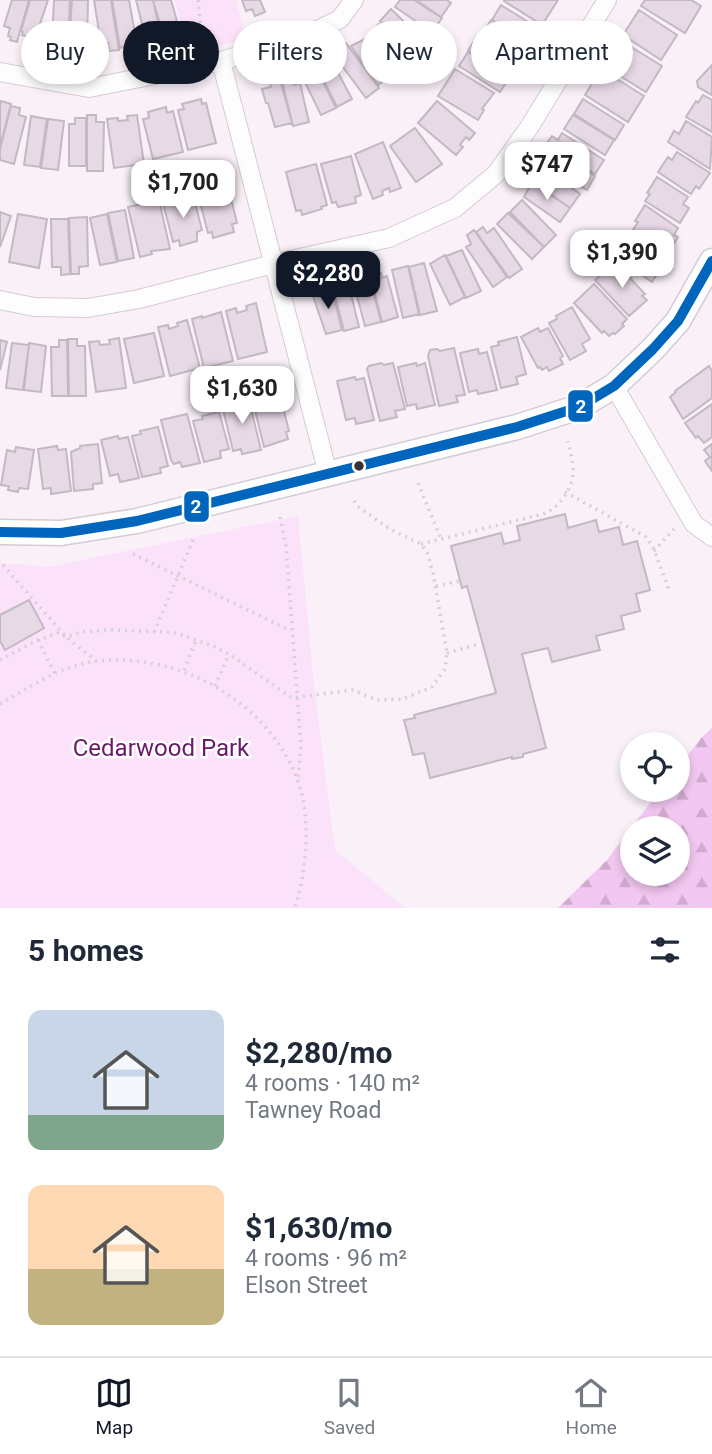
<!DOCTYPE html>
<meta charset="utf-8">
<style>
:root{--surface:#fff;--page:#f6f6f7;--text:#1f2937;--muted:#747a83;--line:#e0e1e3;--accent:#111827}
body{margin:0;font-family:Roboto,sans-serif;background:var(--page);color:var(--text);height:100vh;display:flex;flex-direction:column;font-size:26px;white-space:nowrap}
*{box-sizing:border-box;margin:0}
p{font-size:23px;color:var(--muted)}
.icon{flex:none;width:38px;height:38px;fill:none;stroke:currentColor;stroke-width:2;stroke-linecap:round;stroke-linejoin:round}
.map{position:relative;height:908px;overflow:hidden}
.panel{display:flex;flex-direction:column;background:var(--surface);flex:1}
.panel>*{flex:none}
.top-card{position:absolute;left:21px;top:21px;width:670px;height:63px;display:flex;gap:14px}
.controls{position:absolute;left:620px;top:732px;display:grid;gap:14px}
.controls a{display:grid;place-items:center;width:70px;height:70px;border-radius:50%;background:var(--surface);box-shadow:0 4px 10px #0003;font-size:35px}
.price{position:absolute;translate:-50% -60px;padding:0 16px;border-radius:14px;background:#fff;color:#222;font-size:23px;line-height:46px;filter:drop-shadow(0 2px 4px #0008)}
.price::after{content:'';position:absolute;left:50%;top:42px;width:21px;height:16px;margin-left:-10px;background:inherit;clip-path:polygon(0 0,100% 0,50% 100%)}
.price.on{background:var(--accent);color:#fff}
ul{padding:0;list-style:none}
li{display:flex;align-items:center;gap:21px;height:175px;padding:0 28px}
li span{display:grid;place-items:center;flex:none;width:196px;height:140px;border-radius:14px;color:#555}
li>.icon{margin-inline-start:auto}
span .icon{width:84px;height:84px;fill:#fffc;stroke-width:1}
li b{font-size:30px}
h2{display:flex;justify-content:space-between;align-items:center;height:84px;padding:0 28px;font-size:30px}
.tag{padding:0 24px;border-radius:32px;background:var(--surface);box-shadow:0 4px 10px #0003;font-size:24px;line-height:63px}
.tag.on{background:var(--accent);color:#fff}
.menu{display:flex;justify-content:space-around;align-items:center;height:98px;border-top:2px solid var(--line);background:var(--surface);font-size:19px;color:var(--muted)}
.menu a{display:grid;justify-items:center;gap:4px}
.menu .on{color:var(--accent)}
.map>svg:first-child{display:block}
.forest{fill:url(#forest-firs);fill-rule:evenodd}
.green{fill:#fbe1fa}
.building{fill:#e8d9e7;stroke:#c3b9c2;stroke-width:2}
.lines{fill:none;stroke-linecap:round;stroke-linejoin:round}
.street-casing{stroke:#d5cbd5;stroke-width:20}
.secondary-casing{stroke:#d5cbd5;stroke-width:27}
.path{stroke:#d5d0d4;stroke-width:3.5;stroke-dasharray:2 5;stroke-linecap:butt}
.street{stroke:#fefdfe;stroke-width:18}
.secondary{stroke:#fefdfe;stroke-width:24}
.bus-1-casing{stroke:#fff;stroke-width:16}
.bus-1{stroke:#0065bd;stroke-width:10}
.bus-dot{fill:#3a2f39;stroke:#fff;stroke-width:2.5}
.labels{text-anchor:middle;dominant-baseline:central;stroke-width:5;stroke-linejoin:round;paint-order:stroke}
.park-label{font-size:24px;fill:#6b186c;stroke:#fff}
.line-badge{stroke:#fff;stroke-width:2.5}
.badge-label{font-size:19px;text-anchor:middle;font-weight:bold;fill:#fff}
</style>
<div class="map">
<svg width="712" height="908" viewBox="0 0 712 908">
<defs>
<pattern id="forest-firs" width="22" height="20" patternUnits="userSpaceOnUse" patternTransform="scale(1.75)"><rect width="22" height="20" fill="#f2c7f1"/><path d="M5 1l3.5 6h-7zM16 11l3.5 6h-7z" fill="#d0abcf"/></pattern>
</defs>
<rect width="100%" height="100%" fill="#f9f0f8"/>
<path class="forest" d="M712,728V908H558L606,861L661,789H677V769L701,738ZM632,828H677V873H632Z"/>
<path class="green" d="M175,0H236L247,39L188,53Z
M298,516L313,676L335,850L405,908H0V563L49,567Z"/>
<path class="building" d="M12,0H29L17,42L10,40L11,37L8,36L10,28L4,26Z
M30,0H48L35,39L22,35L23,32L21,31Z
M54,0H70L68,45L52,42Z
M72,0H88L87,45L69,44Z
M94,0H111L119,50L109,51L108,43L101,44Z
M112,0H129L136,39L128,40L129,46L120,48Z
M136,0H153L160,32L145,36Z
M153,0H171L177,21L171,23L173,29L162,31Z
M242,0H260L265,12L255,16L252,9L246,11Z
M400,0H414L442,18L432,32L395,7Z
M416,0H447L451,3L441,17Z
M558,0L542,25L504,1L505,0Z
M645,0H691L701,6L685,33L641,6Z
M501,5L538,28L534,35L537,37L532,44L492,20Z
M391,9L426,43L415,55L380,21Z
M639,10L677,35L661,60L623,35Z
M491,20L531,45L521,59L482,34Z
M379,24L414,56L403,68L368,35Z
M477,36L515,60L510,67L520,73L515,81L468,51Z
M365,39L392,74L378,85L351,46Z
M620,40L662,66L646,92L604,66L609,57L613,59L617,51L614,49Z
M346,43L379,88L366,98L337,59L343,55L338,48Z
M468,52L509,78L500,92L459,66Z
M326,60L329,65L333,63L352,99L337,107L316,65Z
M315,65L336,108L321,115L303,78L308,76L305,70Z
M712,65V95L698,87L697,81Z
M455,69L494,93L482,109L484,110L478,120L438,96Z
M601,69L644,96L628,122L585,95Z
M292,79L294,85L300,83L309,122L293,126L282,81Z
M280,80L292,123L275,127L268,103H266L262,89L271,87L270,82Z
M703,95L712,100V132L686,117L696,101L698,103Z
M201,99L202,104L206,103L216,143L188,150L178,110L184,109L182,104Z
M583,99L624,125L615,140L574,114Z
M1,101L11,104L0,147V107Z
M437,101L475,133L469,140L466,137L460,145L463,147L456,155L418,123Z
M11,106L20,108L19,115L26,117L14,164L0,160V149Z
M166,107L167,113L173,111L183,152L153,159L143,119L149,118L148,112Z
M87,115H96V122H104L103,171H87Z
M137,115L144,164L114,168L107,119L118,118V121L128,120L127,116Z
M573,115L614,140L605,155L564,129Z
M31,116L47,119L40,167L24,165Z
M75,118H86V166H69V124H75Z
M48,119L64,121L58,170L41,168Z
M686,121L712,137L710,169L668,142L674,131L679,134Z
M415,128L442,164L416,182L390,146Z
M562,133L604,160L595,174L547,143L552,136L558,140Z
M383,142L401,188L390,192L389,188L382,191L383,195L373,199L355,154Z
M548,146L595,176L587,190L545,164L550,157L543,153Z
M677,152L710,173L699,189L696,186L691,194L658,172L668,157L672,160Z
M351,156L361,195L355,197L356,203L338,207L336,202L332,203L321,164Z
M316,164L327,205L321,207L322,209L302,215L301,210L296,211L286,172Z
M543,167L580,194L570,208L531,180Z
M657,177L688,197L683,204L689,208L680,223L645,201L650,194L647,193Z
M532,182L570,208L560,222L524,197Z
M228,186L237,223L232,224L234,232L213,238L212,232L208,233L198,194Z
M193,195L202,230L197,232V241L180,246L179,240L173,242L163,203Z
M159,200L170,249L151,251L152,254L140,257L128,207Z
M522,200L556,235L544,247L510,212Z
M645,205L678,228L674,235L678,237L669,252L633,230L638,222L635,221Z
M125,210L134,258L118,261L108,213Z
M0,212L11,216L0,247Z
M508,213L544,247L532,259L497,224Z
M18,214L47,219L39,268L9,262Z
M107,214L117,262L100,265L90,218Z
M87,217L88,266L79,267V274H71L69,218Z
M51,219H68L70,274L61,275V267H52Z
M483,227L487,233L494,228L522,269L509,278L476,232Z
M474,230L507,277L493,287L466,247L471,244L467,235Z
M631,235L660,255L656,261L662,266L652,282L620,260L625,253L621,250Z
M462,250L481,291L466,298L446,256Z
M445,255L465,297L450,305L430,264Z
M424,263L437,311L420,315L409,267Z
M618,265L645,294L642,296L647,300L629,316L595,280L605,271L608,274Z
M408,266L419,314L403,318L392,270Z
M381,273L382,278L387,276L398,317L382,322L370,275Z
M369,276L381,322L365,326L354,285L360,283L359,279Z
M342,282L344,288L349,286L359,327L344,331L332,285Z
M594,284L627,319L622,324L624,326L615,334L613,333L609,336L604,331L602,333L574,303Z
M331,286L342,330L326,334L313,296L323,293L321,288Z
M256,303L267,352L238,359L226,311L236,308L237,313L247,310L246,306Z
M572,307L590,339L582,344L586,351L570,360L549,323L557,319L556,316Z
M221,312L233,361L204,368L192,319L202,316V318Z
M187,320L200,368L170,376L158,327L168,325L169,329L178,326L177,323Z
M538,328L540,332L548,328L563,356L560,358L563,364L549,371L547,367L542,370L540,367L538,368L521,337Z
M154,333L164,376L134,383L124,339Z
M517,337L526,374L516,377L518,384L501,388L491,347L499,345L498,342Z
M119,338L126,388L96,392L89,342L99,341L100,345L110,344L109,340Z
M68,339H77V346H85L86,396H69Z
M0,340L7,342L0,370Z
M59,340H67L68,396H52L51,347H59Z
M12,343L29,345L23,390L6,388Z
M29,343L46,346L41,392L24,390Z
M454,348L465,395L456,396L458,402L439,406L428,356L430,350L437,349L440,351Z
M478,349L479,354L487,352L497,390L478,394L477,390L469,392L460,353Z
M381,363L384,365L393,363L405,409L395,411L397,417L380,421L367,369L369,366Z
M416,363L417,366L425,363L435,405L417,409L416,404L407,406L398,367Z
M709,366L712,371V398L683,419L670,397L676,392L675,391Z
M355,377L356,380L364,378L374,420L356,424L355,418L346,420L337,381Z
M279,391L289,431L286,432L288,439L264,447L252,398Z
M248,396L261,450L242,454L241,449L233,451L222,405Z
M712,404V437L704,443L698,436L696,438L685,423Z
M219,412L229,449L220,451L221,458L204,462L193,421L203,419L202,416Z
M187,414L200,463L182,467L180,462L174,464L171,460L161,420Z
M158,427L168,466L160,468L161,473L142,477L132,436L141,434L140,431Z
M118,436L119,439L128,437L139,478L120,482L118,474L110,476L101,440Z
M98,444L102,483L93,484V489L74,491L71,452L80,448V446Z
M712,444V471L705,461L710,457L704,450Z
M57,446L58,450L66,449L71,491L51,494V488L43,489L38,449Z
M16,447L34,450L28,489L19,488L18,492L8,490L9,486L1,485L7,450L15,452Z
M565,514L568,528L596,520L599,532L619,527L623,545L637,541L650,590L636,594L640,611L621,616L624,629L596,636L600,650L552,662L548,648L522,654L546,748L523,754V757L512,759V757L430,778L424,753L413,755L404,720L415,718L414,715L496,693L467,586L462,588L451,546L501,533L504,544L520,540L517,526Z
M29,600L44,628L5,650L0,641V615Z"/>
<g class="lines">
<g class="street-casing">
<path id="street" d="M221,61L328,474
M0,72L89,88L170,72L221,61L301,38L340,19L354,0
M0,300L34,307L88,308L139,299L273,264L389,238L455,208L496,174L530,126L607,0
M614,386L694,524L712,537"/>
</g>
<g class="secondary-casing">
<path id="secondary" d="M0,532L61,533L137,521L517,427L579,407L614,386L653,349L678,321L712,261"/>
</g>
<path class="path" d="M198,0L203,49
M418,483L441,539
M565,492L646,537L653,547L670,592
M280,517L286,546L301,746L298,780
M421,544L543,514C558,509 571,491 573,475C574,464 570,451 568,441
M654,551L674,529
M133,554L291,631
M3,565L66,637L96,661
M436,586L460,581
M154,632L194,538
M38,640L55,674
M447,653L479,644
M0,660L38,640L58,633L66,637L82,632L111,630L172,632L211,645L229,654L292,698L353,690L377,700L403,699L432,687L445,669L447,653L433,573L427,552L421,544L390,529L357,506L353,499
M184,670L196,640
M215,686L229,654
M0,704C30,687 62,665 97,661C182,652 273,704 300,787C311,822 306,873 295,908"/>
<use href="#street" class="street"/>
<use href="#secondary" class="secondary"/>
<g class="bus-1-casing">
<path id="bus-1" d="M0,532L61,533L137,521L517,427L579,407L614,386L653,349L678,321L712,261"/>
</g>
<use href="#bus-1" class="bus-1"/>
</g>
<circle class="bus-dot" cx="359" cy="466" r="6"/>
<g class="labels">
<g class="park-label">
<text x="161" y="748">Cedarwood Park</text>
</g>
</g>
<g class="line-badge">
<rect x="567" y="389" width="27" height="34" rx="7" fill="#0065bd"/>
<rect x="183" y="490" width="27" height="33" rx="7" fill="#0065bd"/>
</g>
<g class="badge-label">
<text x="581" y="413">2</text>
<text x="196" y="513">2</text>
</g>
</svg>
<div class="controls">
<a><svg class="icon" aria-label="locate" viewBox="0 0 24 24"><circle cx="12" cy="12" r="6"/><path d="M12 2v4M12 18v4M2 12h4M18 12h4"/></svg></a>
<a><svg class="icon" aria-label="layers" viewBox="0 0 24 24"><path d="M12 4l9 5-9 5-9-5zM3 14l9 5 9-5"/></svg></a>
</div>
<b class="price" style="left:547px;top:202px">$747</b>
<b class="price" style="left:183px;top:220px">$1,700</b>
<b class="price" style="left:622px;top:290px">$1,390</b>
<b class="price on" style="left:328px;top:311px">$2,280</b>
<b class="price" style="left:242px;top:426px">$1,630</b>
<div class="top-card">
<a class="tag">Buy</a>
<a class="tag on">Rent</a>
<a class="tag">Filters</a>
<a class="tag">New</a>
<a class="tag">Apartment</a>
</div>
</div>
<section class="panel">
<h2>5 homes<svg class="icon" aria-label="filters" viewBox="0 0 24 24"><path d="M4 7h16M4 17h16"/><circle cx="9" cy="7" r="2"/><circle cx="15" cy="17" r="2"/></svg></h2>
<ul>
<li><span style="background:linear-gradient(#c9d6e8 75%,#7fa58c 0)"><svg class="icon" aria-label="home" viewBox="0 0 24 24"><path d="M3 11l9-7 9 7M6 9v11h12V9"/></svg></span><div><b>$2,280/mo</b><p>4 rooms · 140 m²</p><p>Tawney Road</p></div></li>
<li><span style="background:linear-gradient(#ffd9b3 60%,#c2b280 0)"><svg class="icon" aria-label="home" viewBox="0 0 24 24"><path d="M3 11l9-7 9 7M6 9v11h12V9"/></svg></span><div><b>$1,630/mo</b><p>4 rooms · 96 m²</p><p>Elson Street</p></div></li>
</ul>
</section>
<nav class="menu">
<a class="on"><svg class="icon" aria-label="map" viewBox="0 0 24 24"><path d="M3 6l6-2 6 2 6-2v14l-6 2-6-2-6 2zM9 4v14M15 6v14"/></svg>Map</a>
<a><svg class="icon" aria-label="saved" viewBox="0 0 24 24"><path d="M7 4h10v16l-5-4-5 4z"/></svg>Saved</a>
<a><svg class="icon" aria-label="home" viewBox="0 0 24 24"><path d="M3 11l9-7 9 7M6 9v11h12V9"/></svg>Home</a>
</nav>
